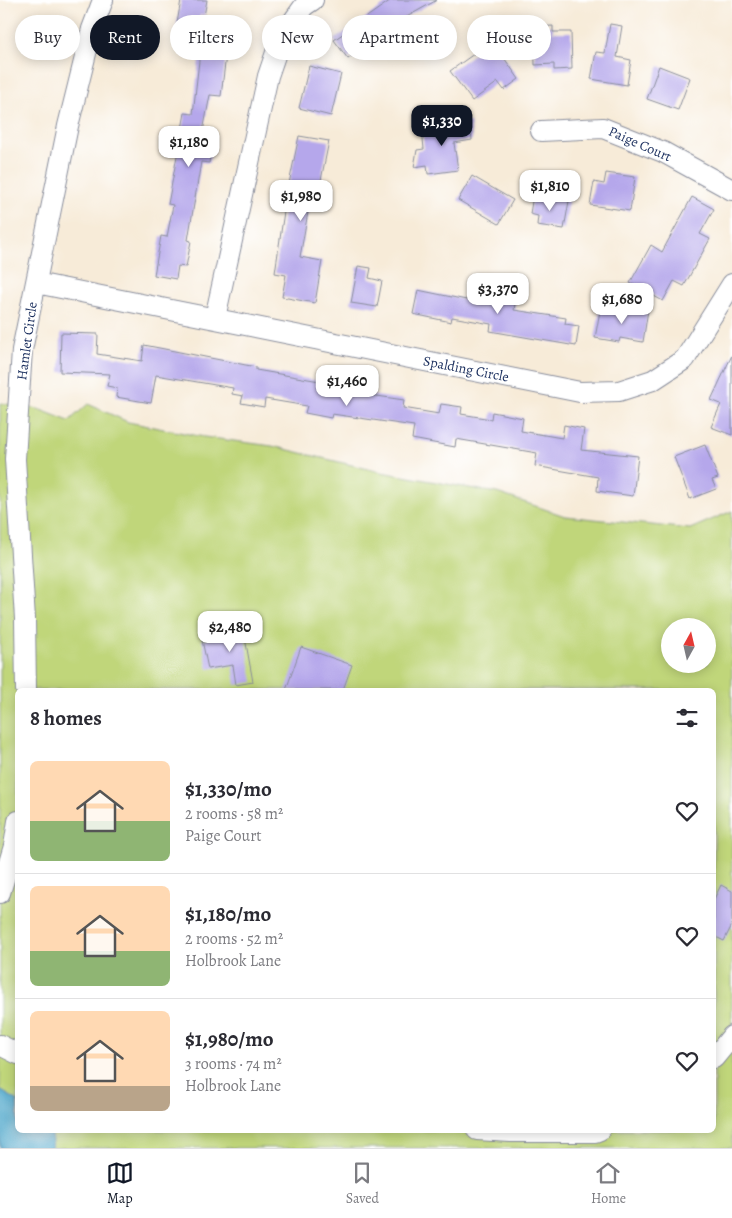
<!DOCTYPE html>
<meta charset="utf-8">
<style>
:root{--surface:#fff;--page:#f7f7f7;--text:#2b2b33;--muted:#7c7c81;--line:#e1e1e2;--accent:#111827}
body{margin:0;font-family:Alegreya,serif;background:var(--page);color:var(--text);height:100vh;display:flex;flex-direction:column;font-size:19px;white-space:nowrap}
*{box-sizing:border-box;margin:0}
p{font-size:16px;color:var(--muted)}
.icon{flex:none;width:28px;height:28px;fill:none;stroke:currentColor;stroke-width:2;stroke-linecap:round;stroke-linejoin:round}
.map{position:relative;flex:1;overflow:hidden}
.details{position:absolute;left:15px;top:688px;width:701px;height:445px;display:flex;flex-direction:column;background:var(--surface);border-radius:8px;box-shadow:0 2px 12px #0003}
.details>*{flex:none}
.guide{position:absolute;left:15px;top:15px;width:702px;height:45px;display:flex;gap:10px}
.needle{width:32px;rotate:8deg}
.fabs{position:absolute;left:661px;top:618px;display:grid;gap:10px}
.fabs a{display:grid;place-items:center;width:55px;height:55px;border-radius:50%;background:var(--surface);box-shadow:0 2px 12px #0003;font-size:25px}
.price{position:absolute;translate:-50% -42px;padding:0 11px;border-radius:10px;background:#fff;color:#222;font-size:16px;line-height:32px;filter:drop-shadow(0 1px 2px #0008)}
.price::after{content:'';position:absolute;left:50%;top:30px;width:15px;height:11px;margin-left:-8px;background:inherit;clip-path:polygon(0 0,100% 0,50% 100%)}
.price.active{background:var(--accent);color:#fff}
ul{padding:0;list-style:none}
li{display:flex;align-items:center;gap:15px;height:125px;padding:0 15px}
li+li{border-top:1px solid var(--line)}
li span{display:grid;place-items:center;flex:none;width:140px;height:100px;border-radius:8px;color:#555}
li>.icon{margin-inline-start:auto}
span .icon{width:60px;height:60px;fill:#fffc;stroke-width:1}
li b{font-size:21px}
h2{display:flex;justify-content:space-between;align-items:center;height:60px;padding:0 15px;font-size:21px}
.tag{padding:0 18px;border-radius:22px;background:var(--surface);box-shadow:0 2px 12px #0003;font-size:18px;line-height:45px}
.tag.active{background:var(--accent);color:#fff}
.dock{display:flex;justify-content:space-around;align-items:center;height:70px;border-top:1px solid var(--line);background:var(--surface);font-size:14px;color:var(--muted)}
.dock a{display:grid;justify-items:center;gap:2px}
.dock .active{color:var(--accent)}
.map>svg:first-child{display:block}
.green{fill:#c0d67a;stroke:#6e826c;fill-rule:evenodd}
.water{fill:#4ca5c9;stroke:#346a94}
.building{fill:#b5a7eb}
.lines{fill:none;stroke-linecap:round;stroke-linejoin:round}
.minor-casing{stroke:#898d9b;stroke-width:22}
.minor{stroke:#fff;stroke-width:20}
.labels{text-anchor:middle;dominant-baseline:central;stroke-width:4;stroke-linejoin:round;paint-order:stroke}
.street-label{font-size:14px;fill:#1b2f5e;stroke:#fff}
</style>
<div class="map">
<svg width="732" height="1148" viewBox="0 0 732 1148">
<rect width="100%" height="100%" fill="#fff"/>
<filter id="ink" filterUnits="userSpaceOnUse"><feTurbulence type="fractalNoise" baseFrequency=".02" numOctaves="2"/><feDisplacementMap in="SourceGraphic" scale="10" xChannelSelector="R" yChannelSelector="G"/><feConvolveMatrix kernelMatrix="1 2 1 2 8 2 1 2 1" color-interpolation-filters="sRGB"/></filter>
<filter id="wash" filterUnits="userSpaceOnUse"><feTurbulence type="fractalNoise" baseFrequency=".0096" numOctaves="4" result="noise"/><feDisplacementMap in="SourceGraphic" scale="20" xChannelSelector="R" yChannelSelector="G"/><feGaussianBlur stdDeviation="1.12" result="paint"/><feColorMatrix in="noise" values="0 0 0 0 0 0 0 0 0 0 0 0 0 0 0 0 0 1.4 0 .05"/><feComposite in="paint" operator="in"/></filter>
<g filter="url(#wash)">
<rect width="100%" height="100%" fill="#f7ebd8"/>
<path class="green" d="M0,403L38,409L69,421L88,404L128,422L204,437L272,446L381,472L497,493L565,516L690,529L732,511V1148H0ZM670,626H708V664H670ZM18,690H714V1130H18Z"/>
<path class="water" d="M0,1090L17,1100L18,1130H50L52,1141L51,1148H0Z"/>
<g id="blocks">
<path class="building" d="M181,0H207L204,16L200,15L198,33L176,29Z
M391,0H437L385,29L386,32L348,59L334,40Z
M610,24L622,26L617,57L631,60L627,85L591,79L596,52L605,53Z
M553,26V32H571L572,69L554,70V64L535,65L534,27Z
M492,41L519,79L504,90L498,82L472,101L450,71Z
M200,52L226,55L221,96L210,95L201,142L212,144L209,163L201,162L188,240L191,241L186,267L178,266L176,279L154,275L161,236L167,237L173,205L168,204L185,113L193,114Z
M309,66L341,74L331,116L299,108Z
M659,66L690,78L678,110L647,99Z
M470,122L472,140L454,143L458,170L428,174L427,165L414,167L417,150L424,149L422,129Z
M299,136L329,141L320,185L313,184L300,257L322,261L315,303L282,297L286,275L275,273L286,198Z
M606,173L635,177L630,211L590,205L594,182L604,184Z
M472,176L513,200L499,224L458,200Z
M533,195L569,201L564,229L537,225L538,216L530,214Z
M692,197L714,209L700,234L710,239L684,286L674,281L663,301L630,283L651,245L662,252Z
M358,266L371,268L369,278L382,281L377,307L351,303Z
M496,282L518,286L514,310L566,318L565,324L579,326L576,346L490,331L491,324L452,317L451,322L413,314L418,290L476,302L477,292L494,295Z
M625,306L648,310L643,342L620,338L619,342L595,338L600,311L623,314Z
M61,333L98,334L97,354L142,361L144,345L256,367V370L337,384L336,390L404,400L403,408L439,414L441,404L462,407L461,414L491,419L492,412L523,418L521,431L562,438L564,425L584,429L581,450L638,456L633,496L597,491L598,477L535,466L537,453L456,439L455,447L412,439L414,426L332,414L331,418L305,413L307,406L265,399L264,407L241,403L243,396L232,394L233,388L156,375L151,403L116,397L117,388L107,386L110,374L60,372Z
M732,355V435L711,427L721,404L711,400Z
M705,445L718,478L712,480L716,489L690,499L674,457Z
M242,621L253,682L236,685L233,665L208,669L202,640L227,636L225,624Z
M301,647L352,665L343,690H286Z
M721,885L732,891V925L724,941L714,936V899Z"/>
</g>
</g>
<g filter="url(#ink)">
<use href="#blocks" fill-opacity="0" stroke="#898d9b" stroke-width="1"/>
<g class="lines">
<g class="minor-casing">
<path id="minor" d="M541,131L603,128L663,152L732,190
M36,283L580,392L619,391L653,380L685,359L732,284
M215,318L268,76L281,38L304,6L313,0
M26,690L25,619L15,459L22,350L68,126L92,29L103,0
M0,893L14,846L18,821
M0,1045L18,1054
M714,1058L732,1036
M477,1130L511,1132H595L600,1130"/>
</g>
<use href="#minor" class="minor"/>
</g>
</g>
<g class="labels">
<g class="street-label">
<text transform="translate(640 144) rotate(24)">Paige Court</text>
<text transform="translate(27 341) rotate(-82)">Hamlet Circle</text>
<text transform="translate(466 369) rotate(11)">Spalding Circle</text>
</g>
</g>
</svg>
<div class="fabs">
<a><svg class="needle" viewBox="-14 -14 28 28"><path d="M0-13l5 13h-10z" fill="#e53935"/><path d="M0 13l5-13h-10z" fill="#7c7c81"/></svg></a>
</div>
<b class="price active" style="left:442px;top:147px">$1,330</b>
<b class="price" style="left:189px;top:168px">$1,180</b>
<b class="price" style="left:550px;top:212px">$1,810</b>
<b class="price" style="left:301px;top:222px">$1,980</b>
<b class="price" style="left:498px;top:315px">$3,370</b>
<b class="price" style="left:622px;top:325px">$1,680</b>
<b class="price" style="left:347px;top:407px">$1,460</b>
<b class="price" style="left:230px;top:653px">$2,480</b>
<div class="guide">
<a class="tag">Buy</a>
<a class="tag active">Rent</a>
<a class="tag">Filters</a>
<a class="tag">New</a>
<a class="tag">Apartment</a>
<a class="tag">House</a>
</div>
<section class="details">
<h2>8 homes<svg class="icon" aria-label="filters" viewBox="0 0 24 24"><path d="M4 7h16M4 17h16"/><circle cx="9" cy="7" r="2"/><circle cx="15" cy="17" r="2"/></svg></h2>
<ul>
<li><span style="background:linear-gradient(#ffd9b3 60%,#8fb573 0)"><svg class="icon" aria-label="home" viewBox="0 0 24 24"><path d="M3 11l9-7 9 7M6 9v11h12V9"/></svg></span><div><b>$1,330/mo</b><p>2 rooms · 58 m²</p><p>Paige Court</p></div><svg class="icon" aria-label="heart" viewBox="0 0 24 24"><path d="M12 20l-8-8c-3-5 5-10 8-4 3-6 11-1 8 4z"/></svg></li>
<li><span style="background:linear-gradient(#ffd9b3 65%,#8fb573 0)"><svg class="icon" aria-label="home" viewBox="0 0 24 24"><path d="M3 11l9-7 9 7M6 9v11h12V9"/></svg></span><div><b>$1,180/mo</b><p>2 rooms · 52 m²</p><p>Holbrook Lane</p></div><svg class="icon" aria-label="heart" viewBox="0 0 24 24"><path d="M12 20l-8-8c-3-5 5-10 8-4 3-6 11-1 8 4z"/></svg></li>
<li><span style="background:linear-gradient(#ffd9b3 75%,#b9a48a 0)"><svg class="icon" aria-label="home" viewBox="0 0 24 24"><path d="M3 11l9-7 9 7M6 9v11h12V9"/></svg></span><div><b>$1,980/mo</b><p>3 rooms · 74 m²</p><p>Holbrook Lane</p></div><svg class="icon" aria-label="heart" viewBox="0 0 24 24"><path d="M12 20l-8-8c-3-5 5-10 8-4 3-6 11-1 8 4z"/></svg></li>
</ul>
</section>
</div>
<nav class="dock">
<a class="active"><svg class="icon" aria-label="map" viewBox="0 0 24 24"><path d="M3 6l6-2 6 2 6-2v14l-6 2-6-2-6 2zM9 4v14M15 6v14"/></svg>Map</a>
<a><svg class="icon" aria-label="saved" viewBox="0 0 24 24"><path d="M7 4h10v16l-5-4-5 4z"/></svg>Saved</a>
<a><svg class="icon" aria-label="home" viewBox="0 0 24 24"><path d="M3 11l9-7 9 7M6 9v11h12V9"/></svg>Home</a>
</nav>
